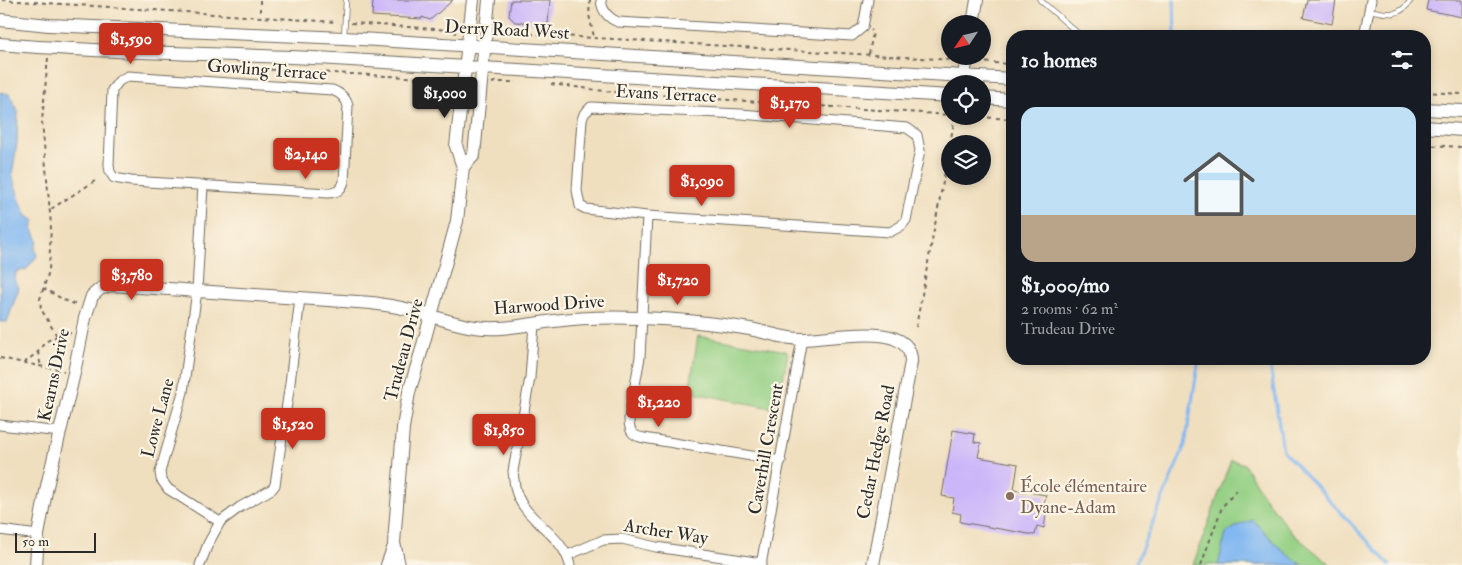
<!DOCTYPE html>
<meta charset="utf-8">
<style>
:root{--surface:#171b24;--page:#242831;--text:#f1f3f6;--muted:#9ea1a6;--accent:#c8321e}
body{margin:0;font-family:"IM FELL Double Pica",serif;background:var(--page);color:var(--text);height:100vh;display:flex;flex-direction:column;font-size:19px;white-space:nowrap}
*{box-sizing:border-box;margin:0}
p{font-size:16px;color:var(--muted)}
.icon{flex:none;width:28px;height:28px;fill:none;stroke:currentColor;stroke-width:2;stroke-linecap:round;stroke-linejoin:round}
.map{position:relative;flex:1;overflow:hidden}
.details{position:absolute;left:1006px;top:30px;width:425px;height:335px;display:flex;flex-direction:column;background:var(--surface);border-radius:20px;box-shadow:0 2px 8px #0003}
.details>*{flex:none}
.needle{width:32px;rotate:235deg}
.controls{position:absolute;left:941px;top:15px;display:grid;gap:10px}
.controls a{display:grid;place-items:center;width:50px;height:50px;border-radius:50%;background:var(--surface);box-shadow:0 2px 8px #0003;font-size:25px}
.scale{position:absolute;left:15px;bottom:12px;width:81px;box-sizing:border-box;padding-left:5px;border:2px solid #2b2b2b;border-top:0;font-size:14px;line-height:18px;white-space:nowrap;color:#2b2b2b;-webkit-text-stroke:4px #fcf5e5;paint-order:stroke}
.price{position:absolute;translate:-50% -42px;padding:0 11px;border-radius:5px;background:var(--accent);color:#fff;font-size:16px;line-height:32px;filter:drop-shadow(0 1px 2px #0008)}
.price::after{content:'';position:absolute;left:50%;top:30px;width:15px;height:11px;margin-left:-8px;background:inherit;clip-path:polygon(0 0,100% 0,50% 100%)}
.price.on{background:#222;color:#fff}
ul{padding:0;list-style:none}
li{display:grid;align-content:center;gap:10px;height:265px;padding:0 15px}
li span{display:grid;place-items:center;height:155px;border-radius:15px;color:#555}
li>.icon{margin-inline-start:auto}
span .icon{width:90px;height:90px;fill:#fffc;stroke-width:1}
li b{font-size:21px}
h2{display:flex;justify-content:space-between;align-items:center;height:60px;padding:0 15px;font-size:21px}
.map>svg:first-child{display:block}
.green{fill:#95d085;stroke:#607e58}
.water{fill:#82b8f1;stroke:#56728e}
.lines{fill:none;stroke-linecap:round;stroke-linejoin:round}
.stream{stroke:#82b8f1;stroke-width:3}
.building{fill:#cbb6fa}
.lane-casing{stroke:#706a5f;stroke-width:6}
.street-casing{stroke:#706a5f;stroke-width:11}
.secondary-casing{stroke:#706a5f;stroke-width:14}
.path{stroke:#706a5f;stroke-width:2;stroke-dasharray:4 4;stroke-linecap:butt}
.lane{stroke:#fff;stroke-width:4.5}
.street{stroke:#fff;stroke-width:9}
.secondary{stroke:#fff;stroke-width:12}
.education-dot{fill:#8d6e63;stroke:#fcf5e5;stroke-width:2}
.labels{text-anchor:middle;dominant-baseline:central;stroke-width:4.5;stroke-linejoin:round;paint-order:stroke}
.street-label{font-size:18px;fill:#2b2b2b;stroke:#fcf5e5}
.education-label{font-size:18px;fill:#785e54;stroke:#fcf5e5;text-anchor:start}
</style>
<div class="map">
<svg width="1462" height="565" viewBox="0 0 1462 565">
<rect width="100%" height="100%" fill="#fcf5e5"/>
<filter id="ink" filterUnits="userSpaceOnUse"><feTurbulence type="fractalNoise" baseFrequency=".02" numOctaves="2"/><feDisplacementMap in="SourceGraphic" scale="10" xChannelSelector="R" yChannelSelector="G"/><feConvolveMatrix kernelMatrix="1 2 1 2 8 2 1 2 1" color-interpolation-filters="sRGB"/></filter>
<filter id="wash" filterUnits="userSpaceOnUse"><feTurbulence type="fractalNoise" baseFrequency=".0096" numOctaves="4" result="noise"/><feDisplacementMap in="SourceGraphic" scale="20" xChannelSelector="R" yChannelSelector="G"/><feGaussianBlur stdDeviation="1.12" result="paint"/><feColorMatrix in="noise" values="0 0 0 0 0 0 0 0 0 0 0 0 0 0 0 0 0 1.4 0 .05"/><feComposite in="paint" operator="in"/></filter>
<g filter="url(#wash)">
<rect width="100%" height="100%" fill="#f0dfbf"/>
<path class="green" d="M698,336L786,351L788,354L777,409L689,392Z
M1231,460L1244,464L1263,495L1292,533L1331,565H1193Z"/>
<path class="water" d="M0,92L9,94L18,111L17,143L12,175L19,198L27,216L35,221L32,227L38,241L35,248L37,256L27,269L16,272L15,280L19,288L7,322H0Z
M1253,520L1284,552L1302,565H1218L1226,533L1239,525Z"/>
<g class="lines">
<path class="stream" d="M1174,0L1175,36
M1234,359L1260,360L1270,365L1283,451L1390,565
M1135,565L1185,445L1199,359"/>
</g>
<g id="blocks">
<path class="building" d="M373,0H453L430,20L422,17V19L372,16Z
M511,0H550L548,24L515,22L509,16Z
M1307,0H1336L1332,24L1303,18Z
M1428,0H1462V17L1426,10Z
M953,430L975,434L974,442L981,443L978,457L1018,464L1014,490L1046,495L1043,509H1047L1044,528L1037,526L1035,535L960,522L961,514L952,512L954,498L942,496Z"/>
</g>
</g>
<g filter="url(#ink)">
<use href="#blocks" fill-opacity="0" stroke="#706a5f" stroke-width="1"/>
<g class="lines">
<g class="lane-casing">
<path id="lane" d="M1040,0L1081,36
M1369,10C1388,14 1399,18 1411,0
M344,37L346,0"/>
</g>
<g class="street-casing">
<path id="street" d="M601,0C602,11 608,18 618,22L852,36L863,27L868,0
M1364,36L1371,0
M128,76L332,90C340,93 346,97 348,106L344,182C341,190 337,193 328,193L131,181L114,178L110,172L109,165L112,90L119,81Z
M591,107L741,114L907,128L917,135L920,150L906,220L901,226L890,232L647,216L586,209L580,206L577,190L582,120L584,114Z
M203,185L197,291L183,392L160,472L161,479L168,489L220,522
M647,216L640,357L629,419C629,431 632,436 644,438L781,461
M534,325L530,378L513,471C514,478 514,486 517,494C527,522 562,533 570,565
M0,425L60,432
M0,530L38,535
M568,555L603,540L622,539L656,547L762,563
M200,565L208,544L220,522L240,507L272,489L275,485L290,383L300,298
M761,565L802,339"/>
</g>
<g class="secondary-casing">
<path id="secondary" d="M0,20L49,25L344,38L1012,79
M973,24L977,0
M0,44C111,54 223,53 334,59C540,70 745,83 950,96
M964,76L967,56
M982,98L1012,100
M1425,109L1462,111
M1425,127L1462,130
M463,167L474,155L489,0
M36,565L38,535L47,486L74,373L85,318L92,296L100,289L111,285L372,303C383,305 395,306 406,309C429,314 452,324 475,327C502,331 528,324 554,321C583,317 612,317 641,318C678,319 714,323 750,329C767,332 784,339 802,339C828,340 912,318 911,362L873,565
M387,565L394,546
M399,565L394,543L403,428L409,392L420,356L457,221L463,167L456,146L473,0"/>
</g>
<path class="path" d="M2,0L337,22
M260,0V17
M590,0L589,15L594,37
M351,23L449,30L456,33
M498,32L954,60
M869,54L873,32L871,30
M48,58L42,121L51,225L49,271L40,299L41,309L57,336
M978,62L1012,64
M262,69L424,78L451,81
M492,83L495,82H516
M551,84L613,92L950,115
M1425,92L1462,94
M964,116L1012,119
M950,144L955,116
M1425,145L1462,147
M51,209L98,179
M43,288L66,301L77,305
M916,327L950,144
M38,352L41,367
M0,358L64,371
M24,363L38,352L45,342L57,336L71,333
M1201,565L1222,507L1237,490"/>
<use href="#lane" class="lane"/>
<use href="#street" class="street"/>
<use href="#secondary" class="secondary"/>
</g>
</g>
<circle class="education-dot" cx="1010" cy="496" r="5"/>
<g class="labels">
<g class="street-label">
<text transform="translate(507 30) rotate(3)">Derry Road West</text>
<text transform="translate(267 70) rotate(4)">Gowling Terrace</text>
<text transform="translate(666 94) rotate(3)">Evans Terrace</text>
<text transform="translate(549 305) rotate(-4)">Harwood Drive</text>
<text transform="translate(404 350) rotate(-75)">Trudeau Drive</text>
<text transform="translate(54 375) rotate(-78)">Kearns Drive</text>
<text transform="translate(158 418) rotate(-75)">Lowe Lane</text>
<text transform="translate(766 449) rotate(-80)">Caverhill Crescent</text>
<text transform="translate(876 452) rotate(-79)">Cedar Hedge Road</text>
<text transform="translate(666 532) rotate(9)">Archer Way</text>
</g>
<g class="education-label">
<text x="1020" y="486">École élémentaire<tspan x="1020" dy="21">Dyane-Adam</tspan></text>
</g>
</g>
</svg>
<div class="controls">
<a><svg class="needle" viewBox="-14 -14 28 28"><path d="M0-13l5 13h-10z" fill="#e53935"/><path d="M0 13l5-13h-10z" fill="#9ea1a6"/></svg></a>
<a><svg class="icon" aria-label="locate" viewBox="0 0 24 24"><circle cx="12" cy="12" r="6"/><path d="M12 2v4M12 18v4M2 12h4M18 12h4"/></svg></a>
<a><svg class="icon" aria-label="layers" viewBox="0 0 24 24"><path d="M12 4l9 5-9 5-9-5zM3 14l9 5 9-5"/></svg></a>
</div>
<div class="scale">50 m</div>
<b class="price" style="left:131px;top:65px">$1,590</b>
<b class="price on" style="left:445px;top:119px">$1,000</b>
<b class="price" style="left:790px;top:129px">$1,170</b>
<b class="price" style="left:306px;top:180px">$2,140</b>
<b class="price" style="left:702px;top:207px">$1,090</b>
<b class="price" style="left:132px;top:301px">$3,780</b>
<b class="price" style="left:678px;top:306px">$1,720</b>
<b class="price" style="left:659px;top:428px">$1,220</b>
<b class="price" style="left:293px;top:450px">$1,520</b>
<b class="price" style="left:504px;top:456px">$1,850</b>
<section class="details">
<h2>10 homes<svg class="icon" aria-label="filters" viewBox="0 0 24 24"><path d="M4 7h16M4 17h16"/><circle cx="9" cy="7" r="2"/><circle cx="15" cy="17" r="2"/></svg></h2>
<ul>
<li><span style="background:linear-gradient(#bfe0f5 70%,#b9a48a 0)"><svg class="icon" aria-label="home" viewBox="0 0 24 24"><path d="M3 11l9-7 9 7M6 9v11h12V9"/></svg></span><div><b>$1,000/mo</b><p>2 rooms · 62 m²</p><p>Trudeau Drive</p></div></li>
</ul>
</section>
</div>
